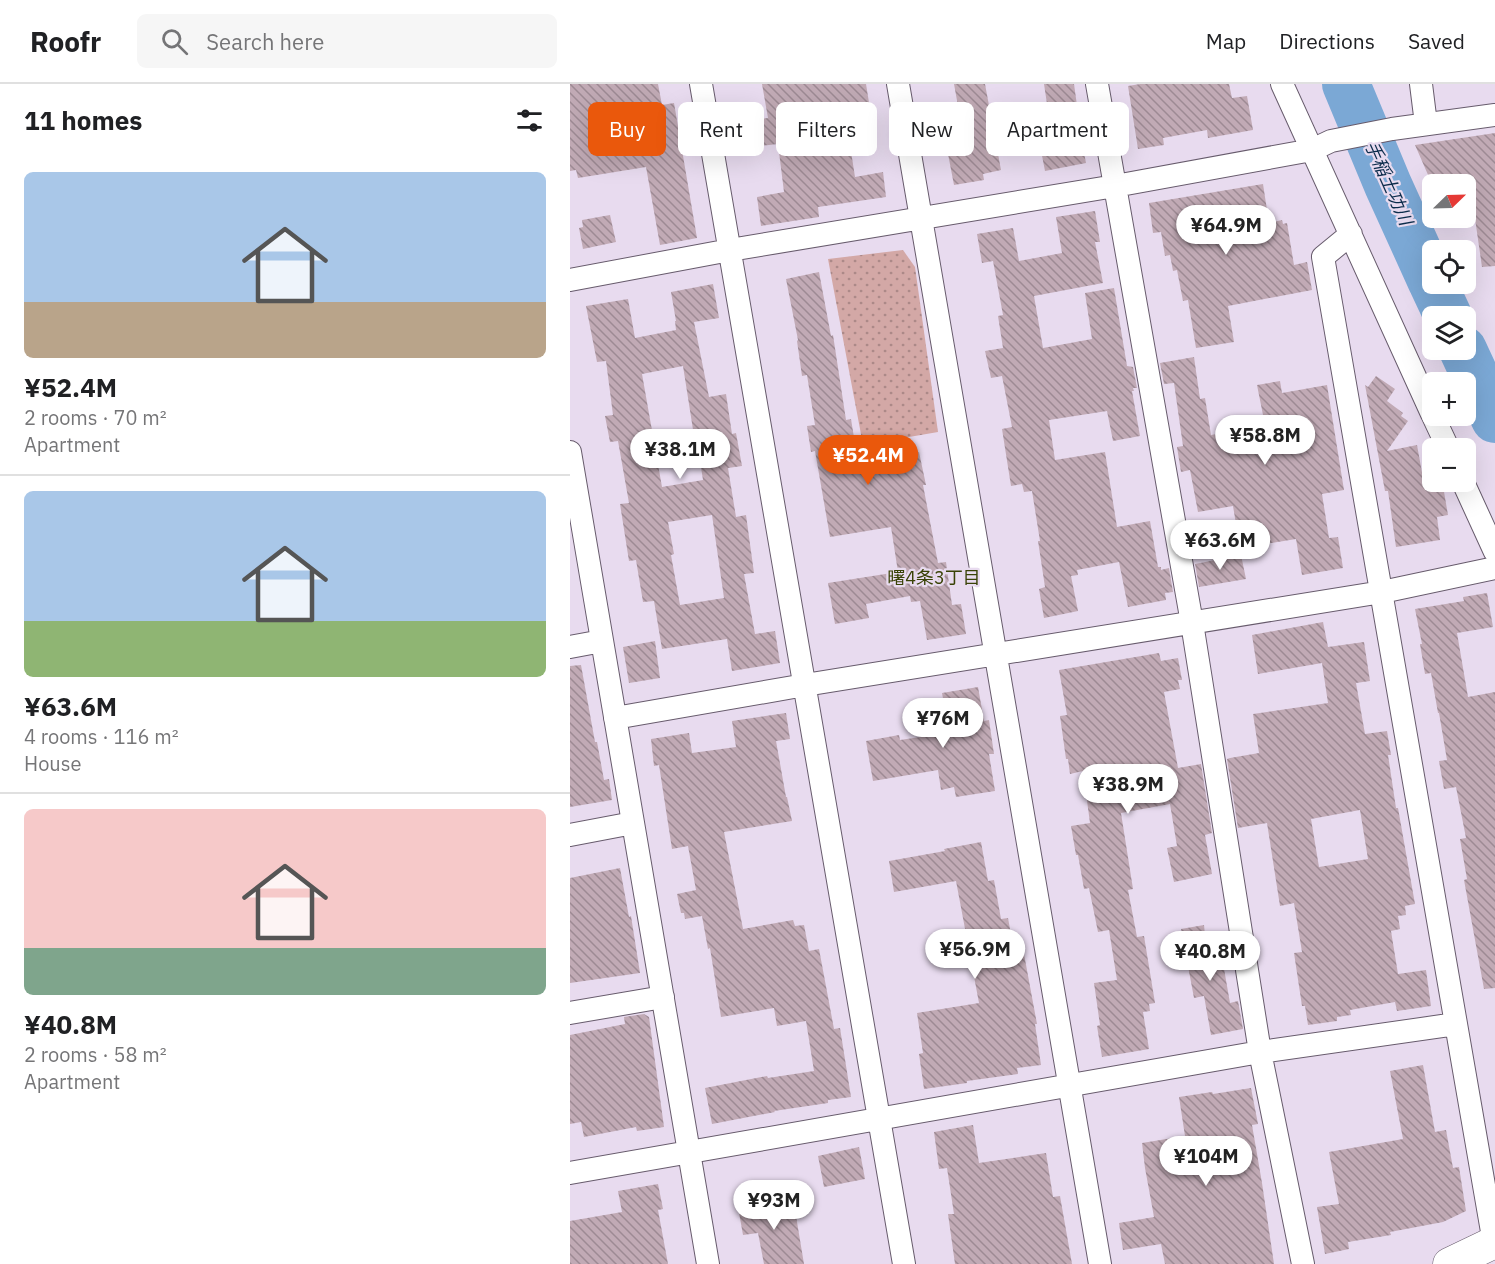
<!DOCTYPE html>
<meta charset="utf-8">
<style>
:root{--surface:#fff;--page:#f6f6f6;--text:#202124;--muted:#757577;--line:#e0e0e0;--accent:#ea580c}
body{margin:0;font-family:"IBM Plex Sans","Noto Sans JP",sans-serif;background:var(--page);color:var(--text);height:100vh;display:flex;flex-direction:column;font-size:22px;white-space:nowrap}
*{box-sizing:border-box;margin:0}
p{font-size:20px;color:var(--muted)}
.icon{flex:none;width:33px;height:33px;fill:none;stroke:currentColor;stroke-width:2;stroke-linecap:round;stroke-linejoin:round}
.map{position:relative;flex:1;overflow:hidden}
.panel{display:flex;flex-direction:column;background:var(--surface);width:570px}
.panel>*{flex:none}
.guide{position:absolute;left:18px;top:18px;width:570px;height:54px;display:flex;gap:12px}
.needle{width:39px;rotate:67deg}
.buttons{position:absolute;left:852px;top:90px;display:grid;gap:12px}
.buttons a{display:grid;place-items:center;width:54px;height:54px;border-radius:9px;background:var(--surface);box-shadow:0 6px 24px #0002;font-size:30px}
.price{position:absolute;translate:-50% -51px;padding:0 14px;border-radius:21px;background:#fff;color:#222;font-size:20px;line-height:39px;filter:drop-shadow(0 2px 3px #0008)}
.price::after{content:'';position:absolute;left:50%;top:36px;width:18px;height:14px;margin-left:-9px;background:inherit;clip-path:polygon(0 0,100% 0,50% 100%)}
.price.on{background:var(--accent);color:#fff}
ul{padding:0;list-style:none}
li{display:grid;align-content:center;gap:12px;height:318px;padding:0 24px}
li+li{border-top:2px solid var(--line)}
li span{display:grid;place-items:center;height:186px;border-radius:9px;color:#555}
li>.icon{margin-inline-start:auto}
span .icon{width:108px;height:108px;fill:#fffc;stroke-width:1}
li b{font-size:26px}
h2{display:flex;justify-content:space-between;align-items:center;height:72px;padding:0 24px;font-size:26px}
.pill{padding:0 21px;border-radius:9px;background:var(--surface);box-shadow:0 6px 24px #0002;font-size:21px;line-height:54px}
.pill.on{background:var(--accent);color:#fff}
header{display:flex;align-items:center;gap:36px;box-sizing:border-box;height:84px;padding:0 30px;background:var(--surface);border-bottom:2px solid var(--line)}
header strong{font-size:28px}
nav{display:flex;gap:33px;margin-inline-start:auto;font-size:21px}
.search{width:420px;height:54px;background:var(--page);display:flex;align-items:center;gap:15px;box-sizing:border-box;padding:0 21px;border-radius:9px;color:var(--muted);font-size:22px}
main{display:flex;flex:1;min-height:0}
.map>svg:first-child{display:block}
.park{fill:url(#park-dots)}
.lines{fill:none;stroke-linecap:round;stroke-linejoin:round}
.river{stroke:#7ba8d5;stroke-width:48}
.building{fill:url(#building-back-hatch);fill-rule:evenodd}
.street-casing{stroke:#675b6c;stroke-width:24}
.secondary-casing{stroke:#675b6c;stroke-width:33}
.street{stroke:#fff;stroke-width:22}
.secondary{stroke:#fff;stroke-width:32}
.labels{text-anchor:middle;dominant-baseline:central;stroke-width:4.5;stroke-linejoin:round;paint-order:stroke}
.water-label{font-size:18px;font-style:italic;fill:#0c2d4c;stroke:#e8dbef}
.neighbourhood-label{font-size:18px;fill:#394206;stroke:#e8dbef}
</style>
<header>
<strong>Roofr</strong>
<div class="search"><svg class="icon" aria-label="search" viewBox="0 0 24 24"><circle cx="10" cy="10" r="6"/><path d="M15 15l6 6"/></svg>Search here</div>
<nav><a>Map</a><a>Directions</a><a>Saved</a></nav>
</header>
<main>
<section class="panel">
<h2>11 homes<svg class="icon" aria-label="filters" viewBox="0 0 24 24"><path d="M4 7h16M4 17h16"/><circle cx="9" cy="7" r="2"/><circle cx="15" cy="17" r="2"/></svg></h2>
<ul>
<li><span style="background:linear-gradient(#a9c7e8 70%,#b9a48a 0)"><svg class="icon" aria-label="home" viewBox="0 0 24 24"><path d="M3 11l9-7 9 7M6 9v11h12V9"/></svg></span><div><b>¥52.4M</b><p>2 rooms · 70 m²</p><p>Apartment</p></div></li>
<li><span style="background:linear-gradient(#a9c7e8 70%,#8fb573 0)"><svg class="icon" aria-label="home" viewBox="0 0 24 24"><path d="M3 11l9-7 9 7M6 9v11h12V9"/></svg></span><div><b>¥63.6M</b><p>4 rooms · 116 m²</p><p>House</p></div></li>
<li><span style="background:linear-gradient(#f6c9c9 75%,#7fa58c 0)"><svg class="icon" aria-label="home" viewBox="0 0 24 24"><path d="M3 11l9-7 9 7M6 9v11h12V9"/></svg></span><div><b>¥40.8M</b><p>2 rooms · 58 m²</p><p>Apartment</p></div></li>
</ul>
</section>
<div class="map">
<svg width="925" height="1180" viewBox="0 0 925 1180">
<defs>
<pattern id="park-dots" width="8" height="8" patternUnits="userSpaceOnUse" patternTransform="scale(1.5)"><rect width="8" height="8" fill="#d3a8a6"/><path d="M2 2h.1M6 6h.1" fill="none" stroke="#ac8988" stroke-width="1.8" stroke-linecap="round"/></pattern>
<pattern id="building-back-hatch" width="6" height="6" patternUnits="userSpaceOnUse" patternTransform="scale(1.5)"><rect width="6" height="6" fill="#c1aab5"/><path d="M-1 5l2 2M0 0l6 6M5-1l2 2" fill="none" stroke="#9d8a94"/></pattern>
</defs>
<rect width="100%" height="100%" fill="#e8dbef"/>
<path class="park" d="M333,166L345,183L368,348L293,361L258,175Z"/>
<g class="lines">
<path class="river" d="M776,0L818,101L862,198
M863,200L878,232
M893,266L925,335"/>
</g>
<path class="building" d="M0,0H88L92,21L104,19L127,154L90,161L76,83L8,94L6,86L0,87Z
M192,0H296L301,31L276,35L285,93L313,88L316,113L248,123L249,133L191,142L187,113L214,108L208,60L181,63L177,37L198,34Z
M384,0H415L431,86L413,90L414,96L384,101L378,70L396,66Z
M474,0H504L510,43H509L516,79L475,87L469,56L482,53Z
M570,0H659L662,14L677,12L683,46L638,54L637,46L593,54L594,61L568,65L558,2Z
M925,49V182L912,183L900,100H862L845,61Z
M693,100L699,139L712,136L713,140L717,139L724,181L737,178L742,206L658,222L664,258L626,264L618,216L613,217L607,186L603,187L600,171L595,172L591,148L583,149L579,119Z
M525,127L530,158H525L533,199L464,212L473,264L522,255L515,209L544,204L557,282L563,283L567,304H563L564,307H562L570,352L543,357L537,327L479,336L485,376L535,368L547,443L580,437L588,483H591V486L599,484L603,508L595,509L596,516L558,523L549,478L507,486L508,491L501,492L508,527L474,534L469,505L475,503L468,457H470L462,407L454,408L452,400L441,402L432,345L442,343L432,292L421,294L415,267L433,264L428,232L433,231L423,177L412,179L407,150L443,144L449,177L492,169L486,133Z
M40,131L46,158L13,165L9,144L13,143L12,136Z
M249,188L261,252L263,251L276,336L281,335L287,372L306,367L307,376L349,368L356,401H353L368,479L376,478L382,521L391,520L396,550L357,556L350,517L341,518L340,512L296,520L299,534L265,540L258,499L328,488L321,443L260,453L245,367L241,368L237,342L245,341L237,291L232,292L227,257L228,256L216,195Z
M143,200L149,234L124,238L139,313L156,310L162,350L166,349L172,382L158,384L166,433L176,431L184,489L174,490L185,550L205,547L210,579L162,587L157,555L92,565L84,517L73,518L66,476L59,477L50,420L59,419L48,357L40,358L35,332L43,331L36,277L27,278L16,222L58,215L65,254L106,246L105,237H106L101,208ZM113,282L124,352H126L133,396L92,403L72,290ZM142,431L154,514L110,521L101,471L104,470L98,438Z
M624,273L630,315L635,314L641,351L695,341L687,301L710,297L712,309L757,301L774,406L752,410L759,454L768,453L773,484L732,491L726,455L670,464L663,422L628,428L620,386L611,388L607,363L613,362L604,299L594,300L590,279Z
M806,292L825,305L817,317L833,329L831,332L838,337L817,367L847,361L855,405L873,402L878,431L867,433L870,456L826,463L818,407H815L795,301L798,303Z
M671,471L676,495L629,503L625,480Z
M917,509L923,543L887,549L898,613L925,608V904L914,905L894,796L897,795L890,755L896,754L886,703L874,705L869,677L877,676L869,629H868L861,589L855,590L850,560H852L845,525L894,517L893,513Z
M753,538L758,563L794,558L800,597L786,599L795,650L817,647L821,671H818L826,724H828L845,820L835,822L836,831L828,832L830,845L821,847L828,890L856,886L861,922L827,927L825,918L780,926L781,931L767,933V937L738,941L735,922H732L724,869L732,868L724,819L710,822L697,739L668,744L657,675L660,674L689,669L683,630L758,619L752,579L688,590L682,551ZM790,726L798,775L749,783L741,735Z
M85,557L90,594L59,599L53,563Z
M589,569L591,577L608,574L612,596H608L610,605L594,608L608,684L631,680L642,749L635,751L642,790L604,798L597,764L607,762L600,720L551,729L563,805L558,806L567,853L574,852L585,919L579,920L580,927L573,928L579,965L532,973L527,942L530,941L524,899L547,896L539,846L528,848L519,804L514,805L508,771H506L501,742L520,739L513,687L500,690L498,675H496L490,632L497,631L489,586Z
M11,581L25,658H27L34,696L39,695L42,716L0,723V582Z
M408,603L414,637L419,636L424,670H419L425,707L386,713L384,703L371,706L368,686L303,697L296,657L329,651L330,656L377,649L376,643L378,642L372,609Z
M216,629L220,655L206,657L216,713H217L222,737L154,748L173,845L223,836L225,842L234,841L239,867L249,865L264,945L270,944L281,1013L258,1016V1019L204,1027L205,1028L142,1040L135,1004L197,992L198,994L244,987L236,937L207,942L204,924L151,933L140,864L138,865L132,832L115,835L114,829H111L107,810L126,806L118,762L102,765L89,681L84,682L81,655L119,649L122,669L166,663L162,637Z
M411,758L418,797L424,796L431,835L438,834L445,872L454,870L467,940H465L471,981L447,984L448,990L397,997V999L354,1005L349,970L353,969L347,929L409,919L386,797L324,808L319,777L375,767L374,765Z
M50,784L59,833L61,832L70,889L0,899V794Z
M634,841L635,851L640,850L645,880L653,879L660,919L668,917L673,945L641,951L634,912L624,914L611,845Z
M74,930L79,933L94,1043L67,1047L66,1043L14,1053L11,1038L0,1040V951L55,940L54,933Z
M853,981L865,1048L876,1046L883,1084L889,1083L896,1127L873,1138L820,1148L821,1151L778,1158L779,1165L755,1170L747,1123L769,1120L759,1068L833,1055L820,987Z
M681,1004L688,1040L682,1041L692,1099L704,1180H595L591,1160L553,1166L549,1139L584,1133L575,1084L572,1059L615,1052L609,1013L642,1008L643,1010Z
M403,1041L409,1079L476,1069L483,1113L490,1112L502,1180H385L378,1130H384L377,1084L369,1085L364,1048Z
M289,1063L295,1095L254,1103L248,1072Z
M88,1100L93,1125L88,1126L98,1180H0V1137L52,1128L48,1107Z
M223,1114L234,1180H194L188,1149L173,1151L168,1123Z"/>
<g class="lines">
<g class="street-casing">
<path id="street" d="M131,0L334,1180
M328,0L530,1180
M527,0L622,539L690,968L733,1180
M712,0L862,330
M851,0L856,40
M781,150L753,173L924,1159
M0,196L160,166L545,102L742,66L761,57L822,45L925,31
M863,332L878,364
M0,368L138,1180
M893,398L925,468
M0,563L32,557
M45,634L235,601L812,508L925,484
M0,751L63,739
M0,929L93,913
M0,1089L690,968L886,940"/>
</g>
<g class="secondary-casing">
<path id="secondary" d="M879,1180L925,1158"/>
</g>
<use href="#street" class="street"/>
<use href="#secondary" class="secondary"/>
</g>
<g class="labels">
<g class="water-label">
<text transform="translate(819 99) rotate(66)">手稲土功川</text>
</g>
<g class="neighbourhood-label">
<text x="364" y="493">曙4条3丁目</text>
</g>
</g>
</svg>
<div class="buttons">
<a><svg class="needle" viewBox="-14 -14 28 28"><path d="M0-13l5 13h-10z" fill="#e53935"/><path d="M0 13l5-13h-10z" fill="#757577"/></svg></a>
<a><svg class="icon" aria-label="locate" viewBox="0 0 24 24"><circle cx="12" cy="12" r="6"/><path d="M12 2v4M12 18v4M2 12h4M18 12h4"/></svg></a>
<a><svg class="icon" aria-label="layers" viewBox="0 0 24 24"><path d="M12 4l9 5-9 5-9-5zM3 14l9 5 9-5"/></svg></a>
<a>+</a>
<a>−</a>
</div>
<b class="price" style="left:656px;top:172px">¥64.9M</b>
<b class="price" style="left:695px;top:382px">¥58.8M</b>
<b class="price" style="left:110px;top:396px">¥38.1M</b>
<b class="price on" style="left:298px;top:402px">¥52.4M</b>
<b class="price" style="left:650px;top:487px">¥63.6M</b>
<b class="price" style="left:373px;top:665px">¥76M</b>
<b class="price" style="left:558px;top:731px">¥38.9M</b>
<b class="price" style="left:405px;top:896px">¥56.9M</b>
<b class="price" style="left:640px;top:898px">¥40.8M</b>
<b class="price" style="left:636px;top:1103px">¥104M</b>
<b class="price" style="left:204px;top:1147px">¥93M</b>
<div class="guide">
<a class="pill on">Buy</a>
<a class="pill">Rent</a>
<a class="pill">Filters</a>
<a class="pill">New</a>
<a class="pill">Apartment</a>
</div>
</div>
</main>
